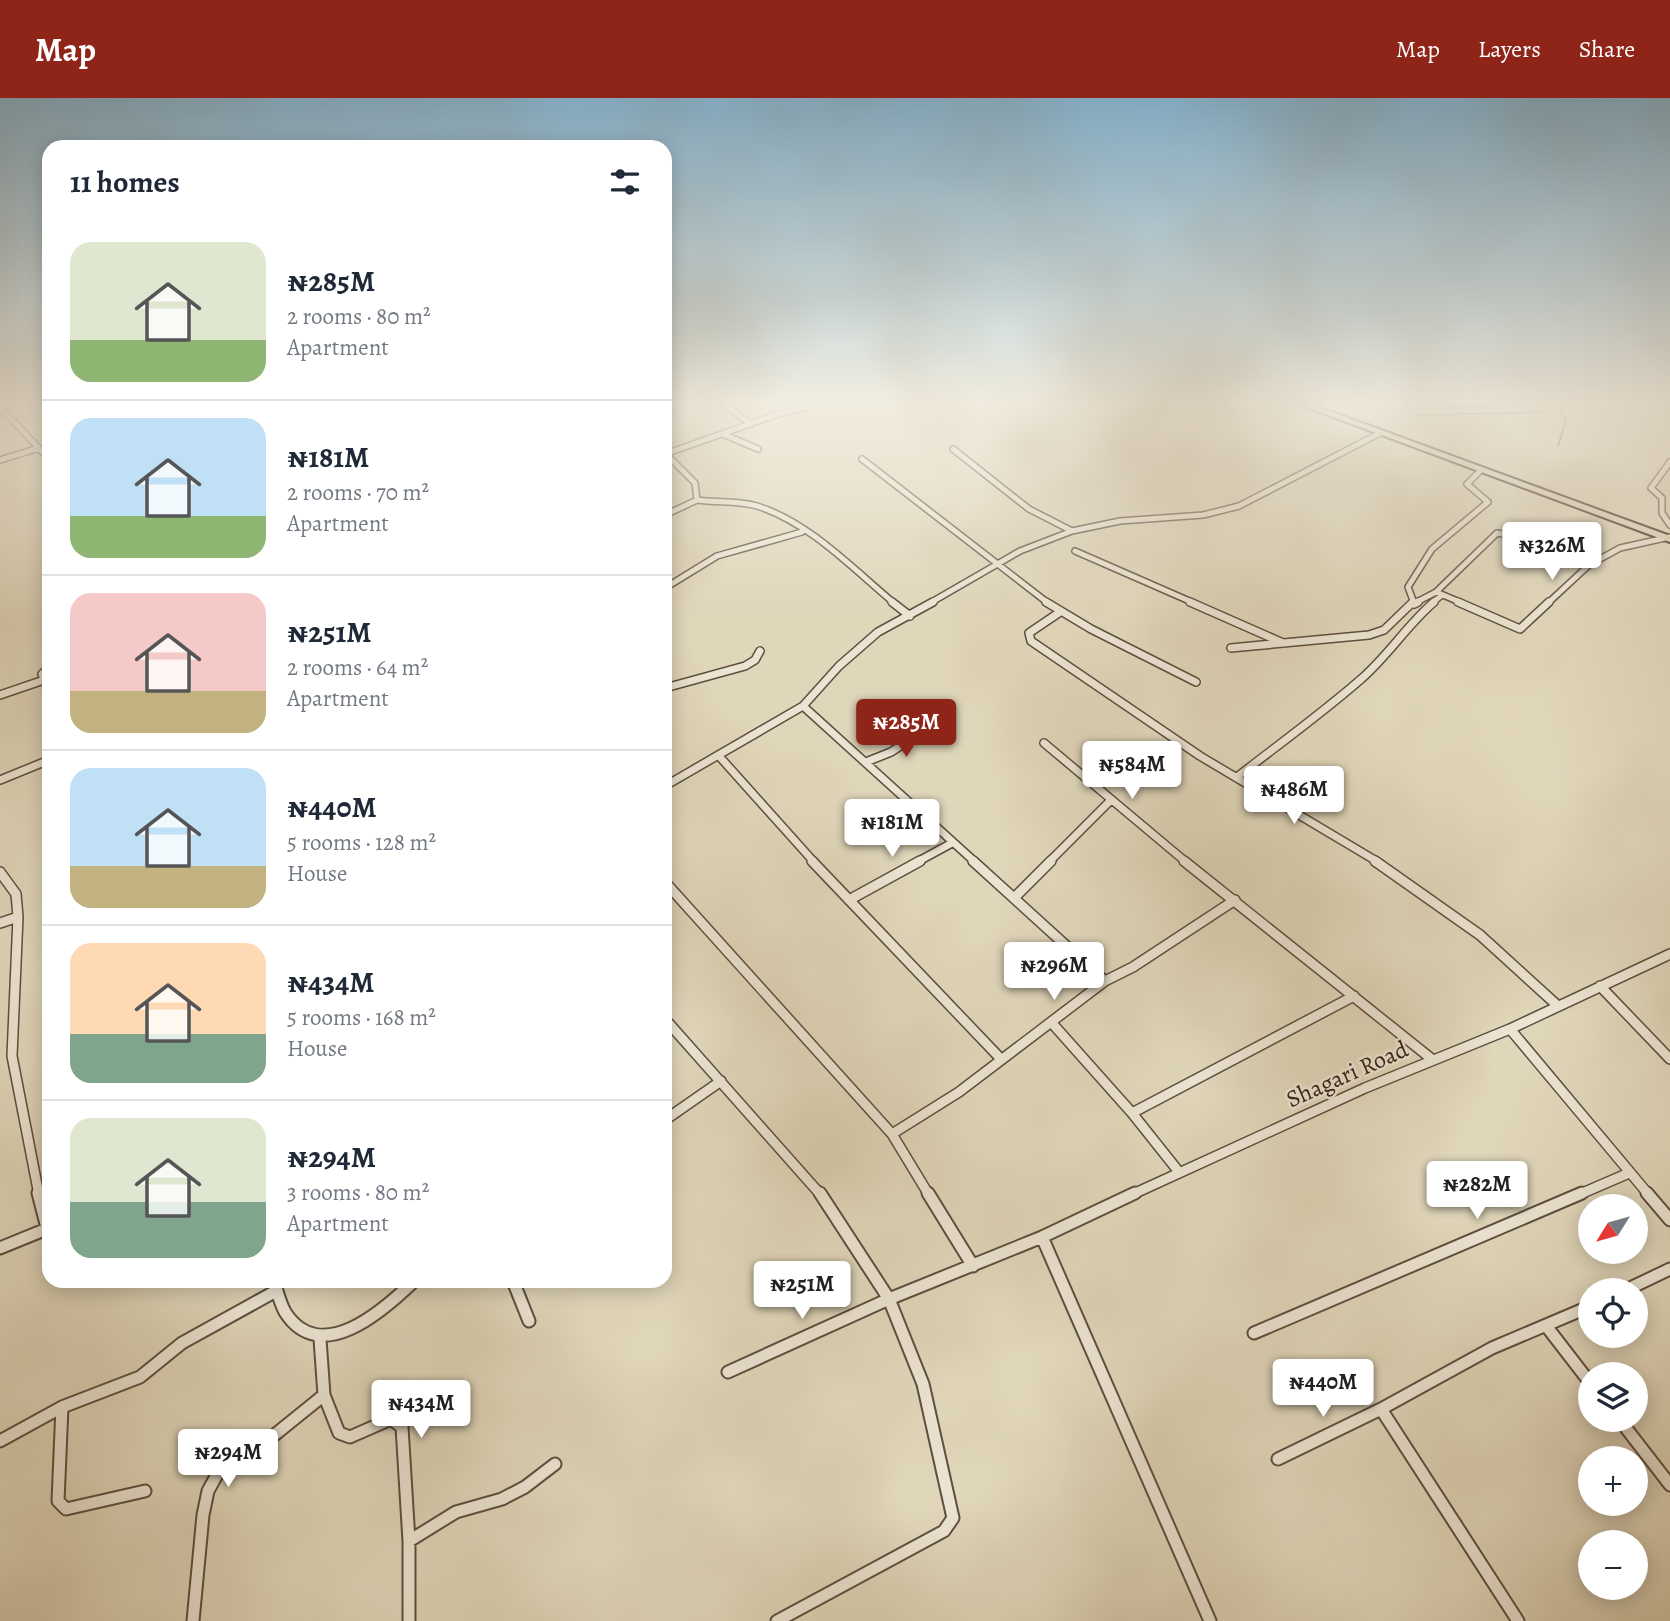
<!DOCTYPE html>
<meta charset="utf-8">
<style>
:root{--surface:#fff;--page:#f6f6f7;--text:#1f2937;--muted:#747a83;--line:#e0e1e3;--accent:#8f2418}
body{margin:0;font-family:Alegreya,serif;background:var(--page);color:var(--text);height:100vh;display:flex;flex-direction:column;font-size:26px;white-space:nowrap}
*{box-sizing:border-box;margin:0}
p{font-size:23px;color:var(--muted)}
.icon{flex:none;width:38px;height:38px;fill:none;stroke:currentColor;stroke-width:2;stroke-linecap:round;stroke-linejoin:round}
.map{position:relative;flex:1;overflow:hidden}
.details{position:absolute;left:42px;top:42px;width:630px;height:1148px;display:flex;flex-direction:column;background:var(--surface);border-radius:21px;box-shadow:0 4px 18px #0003}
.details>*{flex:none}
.needle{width:46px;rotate:233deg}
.tools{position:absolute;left:1578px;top:1096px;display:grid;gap:14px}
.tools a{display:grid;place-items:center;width:70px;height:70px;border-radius:50%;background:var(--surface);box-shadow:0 4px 18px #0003;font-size:35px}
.price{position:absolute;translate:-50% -60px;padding:0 16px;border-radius:7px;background:#fff;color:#222;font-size:23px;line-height:46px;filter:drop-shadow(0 2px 4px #0008)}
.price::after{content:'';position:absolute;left:50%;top:42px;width:21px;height:16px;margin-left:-10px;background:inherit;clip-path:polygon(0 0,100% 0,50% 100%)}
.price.selected{background:var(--accent);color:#fff}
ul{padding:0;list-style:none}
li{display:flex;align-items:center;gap:21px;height:175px;padding:0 28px}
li+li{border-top:2px solid var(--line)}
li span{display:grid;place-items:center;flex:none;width:196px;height:140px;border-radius:21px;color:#555}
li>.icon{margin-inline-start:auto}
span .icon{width:84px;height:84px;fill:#fffc;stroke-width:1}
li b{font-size:30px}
h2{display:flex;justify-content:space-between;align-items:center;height:84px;padding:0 28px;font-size:30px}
header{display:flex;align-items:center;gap:42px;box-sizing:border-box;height:98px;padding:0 35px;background:var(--accent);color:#fff}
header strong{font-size:33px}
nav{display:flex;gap:38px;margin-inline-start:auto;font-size:24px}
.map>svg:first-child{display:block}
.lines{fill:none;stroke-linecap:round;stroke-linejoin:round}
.stream{stroke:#6e7b75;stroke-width:2}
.minor-far3-casing{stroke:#5f4e3f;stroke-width:8}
.minor-far2-casing{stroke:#5f4e3f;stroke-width:10}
.minor-far1-casing{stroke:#5f4e3f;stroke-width:12}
.minor-casing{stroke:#5f4e3f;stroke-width:15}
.trunk-casing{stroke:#342016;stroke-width:4}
.minor-far3{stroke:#ebe4d2;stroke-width:5}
.minor-far2{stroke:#ebe4d2;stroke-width:7}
.minor-far1{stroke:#ebe4d2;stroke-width:9}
.minor{stroke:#ebe4d2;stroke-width:11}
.trunk{fill:#e0d6ba;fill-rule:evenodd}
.labels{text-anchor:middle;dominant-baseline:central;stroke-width:5;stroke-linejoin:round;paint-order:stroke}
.near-street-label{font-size:24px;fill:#342016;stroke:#ebe4d2}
</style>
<header>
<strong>Map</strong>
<nav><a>Map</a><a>Layers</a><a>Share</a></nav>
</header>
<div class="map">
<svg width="1670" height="1523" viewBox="0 0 1670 1523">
<rect width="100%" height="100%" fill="#e0d6ba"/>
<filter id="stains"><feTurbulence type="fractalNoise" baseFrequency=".00286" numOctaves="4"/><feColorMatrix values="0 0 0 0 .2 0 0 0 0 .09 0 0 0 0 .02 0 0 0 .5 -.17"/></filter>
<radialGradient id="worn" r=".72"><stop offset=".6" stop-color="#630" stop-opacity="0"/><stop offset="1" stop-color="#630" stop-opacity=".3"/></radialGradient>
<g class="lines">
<path class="stream" d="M1555,303L1566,322L1558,348"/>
<g class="minor-far3-casing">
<path id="minor-far3" d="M1405,303L1419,314L1539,311L1535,303
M724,307L751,326
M0,309L49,361
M665,313L683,303
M725,337L758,351
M953,351L1029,411L1072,433
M665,355L695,385L697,402C717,405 738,402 757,408C809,424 853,471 894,505
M665,356L775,317L830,303
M862,361L1048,505
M0,362L39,350
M1670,364L1651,390L1662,400V415L1670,427
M665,417L697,402
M1075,453L1194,505
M665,490L717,458L802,434
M1436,494L1462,505
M930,505L1020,453L1072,433L1120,423L1203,417L1239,408L1380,335
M1414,505L1408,489L1432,451L1488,404L1467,386L1481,372
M1415,505L1436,494L1497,435L1530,441L1589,467
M1432,505L1442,497
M1548,505L1589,467L1620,450L1670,439"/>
</g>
<g class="minor-far2-casing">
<path id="minor-far2" d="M892,504L910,518
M1046,504L1091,531L1196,584
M1190,504L1283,545
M1458,504L1520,531L1549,504
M1414,506L1418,504
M1060,514L1029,535L1031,543L1200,658L1378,764
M1231,550L1369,537L1384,532L1413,504
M44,582L42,576L49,570
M665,590L745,568L755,562L760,553
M0,597L44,582L49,589
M803,608L975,764
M1044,645L1186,764
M719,658L814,764
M866,664L891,654L931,628
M1237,679C1278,647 1321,616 1360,582C1388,558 1407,527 1434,504
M0,682L49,662
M665,688L803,608L839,568L878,534L933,504
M917,764L952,745
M1049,764L1110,703"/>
</g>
<g class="minor-far1-casing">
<path id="minor-far1" d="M812,763L1000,960
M973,763L1105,883
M1184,763L1433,962
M1375,763L1480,837L1558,908
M0,774L16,796L18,819L12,958L39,1097
M665,784L892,1036L929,1097
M1014,800L1051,763
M849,802L920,763
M0,825L18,819
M1600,888L1670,961
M665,921L821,1097
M1051,924L1132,1015L1179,1074
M1510,931L1649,1097
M1132,1015L1354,898
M665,1022L721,983
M892,1036L959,994L1105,883L1133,869L1235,802
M1131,1097L1365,990L1510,931L1670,856
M1578,1097L1629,1075"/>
</g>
<g class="minor-casing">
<path id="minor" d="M38,1095L47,1130
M820,1095L889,1201L1042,1139L1135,1095
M928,1095L973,1168
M1647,1095L1670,1122
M1042,1139L1210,1523
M0,1150L49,1130
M274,1183C277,1193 280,1205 285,1214C320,1269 383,1213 414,1183
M513,1183L529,1223
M1626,1192L1670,1171
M1547,1229L1591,1286
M1254,1235L1582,1095
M320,1241L324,1297L339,1335L350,1339L391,1321L402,1329L409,1443V1523
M728,1274L889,1201L923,1286L953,1420L944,1433L777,1523
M62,1309L58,1403L66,1411L145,1393
M1619,1321L1670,1387
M0,1343L62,1309L140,1279L182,1245L276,1193
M1278,1361L1381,1311
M409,1443L456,1414L502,1401L525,1389L555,1366
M193,1523L203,1417L208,1393L219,1373L267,1343L324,1297
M1518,1523L1381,1311L1492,1250L1591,1208"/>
</g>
<g class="trunk-casing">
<path id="trunk" d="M1290,303H1302L1670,438V444Z"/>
</g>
<use href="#minor-far3" class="minor-far3"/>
<use href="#minor-far2" class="minor-far2"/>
<use href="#minor-far1" class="minor-far1"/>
<use href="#minor" class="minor"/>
<use href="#trunk" class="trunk"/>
</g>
<linearGradient id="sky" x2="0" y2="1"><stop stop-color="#86b6d4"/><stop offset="0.59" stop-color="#f1ede0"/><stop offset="1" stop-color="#f1ede0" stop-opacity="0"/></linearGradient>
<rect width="1670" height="516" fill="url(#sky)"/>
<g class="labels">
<g class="near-street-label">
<text transform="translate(1347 976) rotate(-24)">Shagari Road</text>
</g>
</g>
<rect width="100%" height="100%" filter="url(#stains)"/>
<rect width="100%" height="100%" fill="url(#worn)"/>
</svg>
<div class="tools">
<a><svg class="needle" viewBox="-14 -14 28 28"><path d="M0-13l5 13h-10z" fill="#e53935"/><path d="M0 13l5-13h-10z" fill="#747a83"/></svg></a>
<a><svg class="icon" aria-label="locate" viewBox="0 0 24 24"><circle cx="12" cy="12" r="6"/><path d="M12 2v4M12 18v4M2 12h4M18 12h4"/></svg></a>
<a><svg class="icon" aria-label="layers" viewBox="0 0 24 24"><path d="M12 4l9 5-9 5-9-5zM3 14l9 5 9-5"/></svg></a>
<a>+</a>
<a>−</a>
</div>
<b class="price" style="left:1552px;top:484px">₦326M</b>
<b class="price selected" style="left:906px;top:661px">₦285M</b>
<b class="price" style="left:1132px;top:703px">₦584M</b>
<b class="price" style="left:1294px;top:728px">₦486M</b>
<b class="price" style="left:892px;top:761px">₦181M</b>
<b class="price" style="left:1054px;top:904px">₦296M</b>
<b class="price" style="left:1477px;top:1123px">₦282M</b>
<b class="price" style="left:802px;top:1223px">₦251M</b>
<b class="price" style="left:1323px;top:1321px">₦440M</b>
<b class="price" style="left:421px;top:1342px">₦434M</b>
<b class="price" style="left:228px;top:1391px">₦294M</b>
<section class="details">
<h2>11 homes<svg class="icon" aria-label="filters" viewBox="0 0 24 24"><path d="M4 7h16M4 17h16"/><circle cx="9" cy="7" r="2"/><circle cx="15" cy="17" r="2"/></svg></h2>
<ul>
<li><span style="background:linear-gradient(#dfe7d0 70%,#8fb573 0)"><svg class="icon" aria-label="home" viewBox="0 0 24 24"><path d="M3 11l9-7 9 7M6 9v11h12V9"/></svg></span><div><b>₦285M</b><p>2 rooms · 80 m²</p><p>Apartment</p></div></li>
<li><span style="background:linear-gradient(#bfe0f5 70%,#8fb573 0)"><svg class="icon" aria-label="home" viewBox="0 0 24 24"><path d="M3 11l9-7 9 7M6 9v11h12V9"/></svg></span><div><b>₦181M</b><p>2 rooms · 70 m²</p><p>Apartment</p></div></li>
<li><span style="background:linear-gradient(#f6c9c9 70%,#c2b280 0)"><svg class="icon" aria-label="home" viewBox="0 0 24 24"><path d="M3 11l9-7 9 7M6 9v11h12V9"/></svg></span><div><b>₦251M</b><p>2 rooms · 64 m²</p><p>Apartment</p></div></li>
<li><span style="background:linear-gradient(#bfe0f5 70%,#c2b280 0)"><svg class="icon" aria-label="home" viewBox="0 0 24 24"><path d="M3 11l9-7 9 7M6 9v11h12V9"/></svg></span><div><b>₦440M</b><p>5 rooms · 128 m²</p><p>House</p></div></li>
<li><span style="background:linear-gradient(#ffd9b3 65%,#7fa58c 0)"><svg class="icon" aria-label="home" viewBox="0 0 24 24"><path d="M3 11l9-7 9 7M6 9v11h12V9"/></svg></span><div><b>₦434M</b><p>5 rooms · 168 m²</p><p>House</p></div></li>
<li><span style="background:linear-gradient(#dfe7d0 60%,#7fa58c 0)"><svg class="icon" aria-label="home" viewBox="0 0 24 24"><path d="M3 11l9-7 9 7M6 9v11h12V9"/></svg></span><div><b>₦294M</b><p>3 rooms · 80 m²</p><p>Apartment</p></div></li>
</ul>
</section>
</div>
